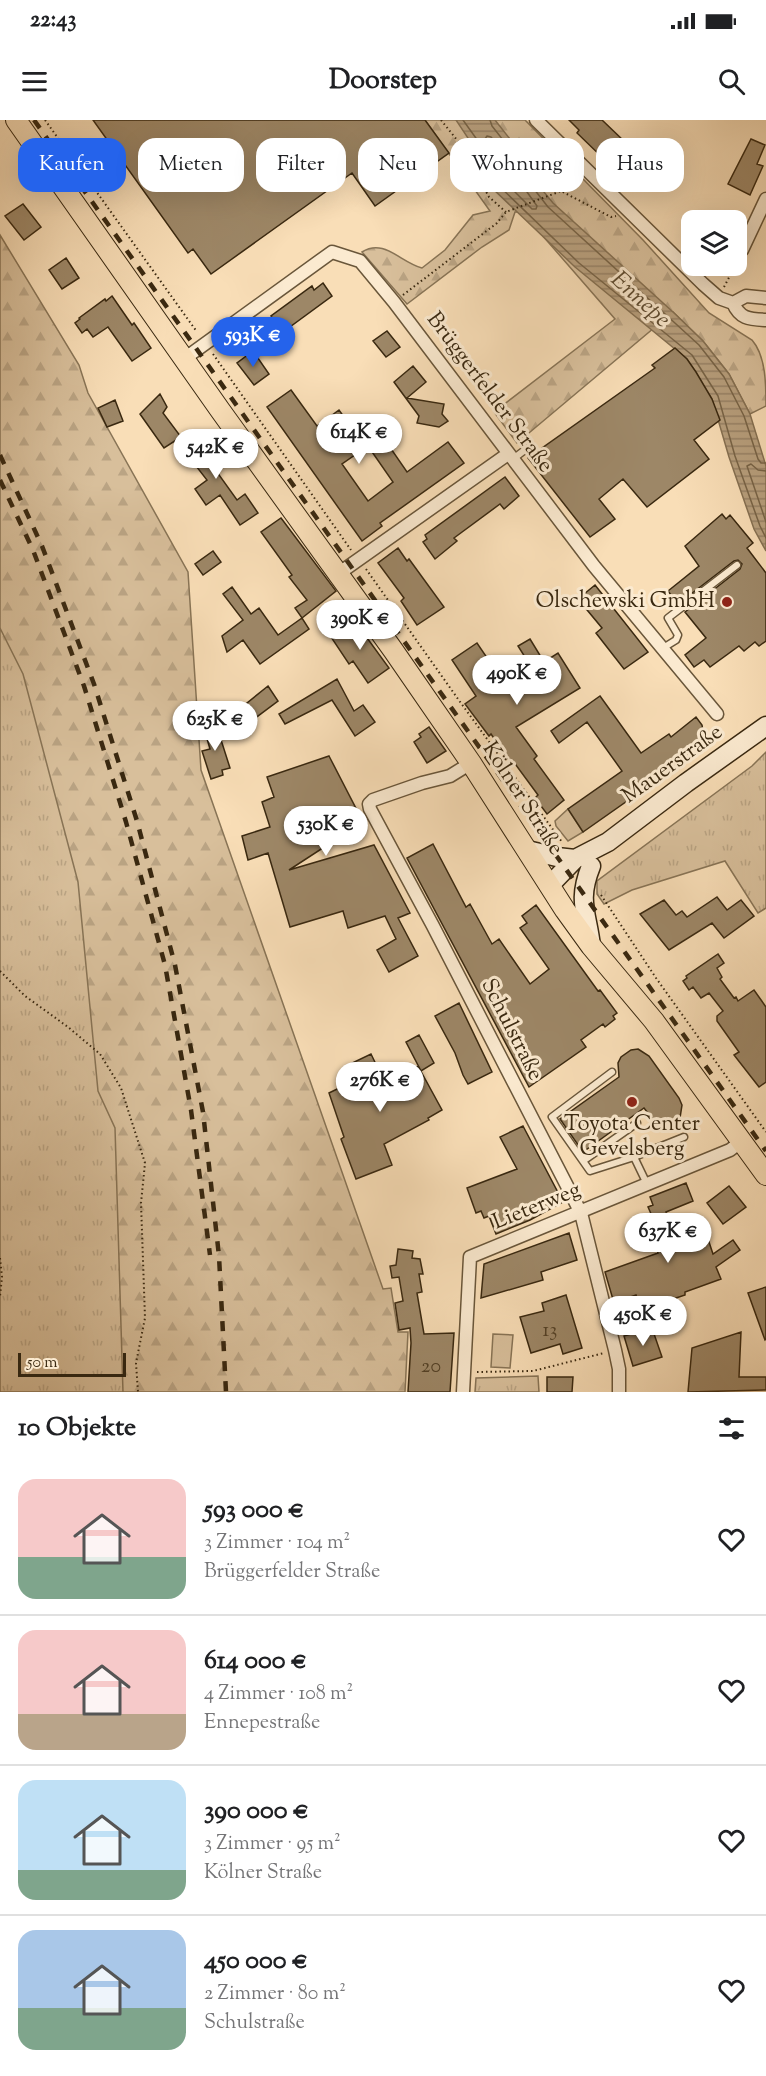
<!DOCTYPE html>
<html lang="de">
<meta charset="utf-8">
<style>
:root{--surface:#fff;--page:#f2f2f2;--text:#202124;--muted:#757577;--line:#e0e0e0;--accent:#2563eb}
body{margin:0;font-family:"Sorts Mill Goudy",serif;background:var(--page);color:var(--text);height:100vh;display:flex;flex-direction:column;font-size:22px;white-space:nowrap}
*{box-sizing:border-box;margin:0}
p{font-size:20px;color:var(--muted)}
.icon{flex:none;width:33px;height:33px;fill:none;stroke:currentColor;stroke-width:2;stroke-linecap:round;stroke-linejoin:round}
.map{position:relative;height:1272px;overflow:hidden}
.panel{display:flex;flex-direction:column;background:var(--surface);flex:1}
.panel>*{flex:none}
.guide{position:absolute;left:18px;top:18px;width:730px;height:54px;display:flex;gap:12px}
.controls{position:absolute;left:681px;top:90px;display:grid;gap:12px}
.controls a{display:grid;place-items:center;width:66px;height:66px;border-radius:12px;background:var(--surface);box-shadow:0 6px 24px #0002;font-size:30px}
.scale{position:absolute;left:18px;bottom:15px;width:108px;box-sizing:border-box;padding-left:6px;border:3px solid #392810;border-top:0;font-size:16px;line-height:21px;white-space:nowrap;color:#392810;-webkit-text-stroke:4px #fbead0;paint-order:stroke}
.price{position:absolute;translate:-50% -51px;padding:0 14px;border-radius:21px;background:#fff;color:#222;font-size:20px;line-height:39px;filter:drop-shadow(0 2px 3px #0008)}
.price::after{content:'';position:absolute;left:50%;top:36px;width:18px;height:14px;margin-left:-9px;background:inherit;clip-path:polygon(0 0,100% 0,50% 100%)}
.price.on{background:var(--accent);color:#fff}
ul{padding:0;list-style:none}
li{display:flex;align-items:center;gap:18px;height:150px;padding:0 18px}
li+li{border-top:2px solid var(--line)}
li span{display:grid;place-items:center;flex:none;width:168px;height:120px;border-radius:18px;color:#555}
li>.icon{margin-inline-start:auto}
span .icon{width:72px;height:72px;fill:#fffc;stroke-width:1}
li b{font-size:26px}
h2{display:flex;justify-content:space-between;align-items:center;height:72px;padding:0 18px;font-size:26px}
.chip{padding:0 21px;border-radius:18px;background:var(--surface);box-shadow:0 6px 24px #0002;font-size:21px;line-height:54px}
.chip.on{background:var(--accent);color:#fff}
.status{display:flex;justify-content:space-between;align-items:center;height:42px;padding:0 30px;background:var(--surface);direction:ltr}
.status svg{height:16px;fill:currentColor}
header{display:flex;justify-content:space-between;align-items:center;height:78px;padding:0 18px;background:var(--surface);font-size:27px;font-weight:700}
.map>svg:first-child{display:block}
.grass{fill:#d8bf9b;stroke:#887456;stroke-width:1.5}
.forest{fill:url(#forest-firs);stroke:#887456;stroke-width:1.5}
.park{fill:url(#park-tufts);stroke:#887456;stroke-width:1.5}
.water{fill:url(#water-rules);stroke:#857052;stroke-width:1.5}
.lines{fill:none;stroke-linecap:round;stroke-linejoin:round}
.shore{stroke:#786447;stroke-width:1.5}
.building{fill:#9d8767;stroke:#392810;stroke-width:1.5;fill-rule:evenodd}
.lane-casing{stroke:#69563a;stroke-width:9}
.street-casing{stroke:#69563a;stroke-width:15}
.secondary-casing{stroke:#392810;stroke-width:21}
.primary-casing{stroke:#392810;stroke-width:22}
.path{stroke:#392810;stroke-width:2;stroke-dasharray:1.5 3;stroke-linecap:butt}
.lane{stroke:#fbead0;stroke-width:6}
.street{stroke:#fbead0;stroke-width:12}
.secondary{stroke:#fbead0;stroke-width:18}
.primary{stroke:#f9deb7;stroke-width:20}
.rail{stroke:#392810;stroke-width:4.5;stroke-dasharray:10 10;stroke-linecap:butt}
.poi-dot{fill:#8f2418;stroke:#fbead0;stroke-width:2}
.labels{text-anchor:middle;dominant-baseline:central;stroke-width:6;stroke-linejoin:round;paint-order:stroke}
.number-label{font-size:20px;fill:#524026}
.street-label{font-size:22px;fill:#392810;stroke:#fbead0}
.poi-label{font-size:22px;fill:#392810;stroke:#fbead0;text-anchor:end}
.water-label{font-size:24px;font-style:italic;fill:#5f4c31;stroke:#fbead0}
</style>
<div class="status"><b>22:43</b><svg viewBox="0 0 49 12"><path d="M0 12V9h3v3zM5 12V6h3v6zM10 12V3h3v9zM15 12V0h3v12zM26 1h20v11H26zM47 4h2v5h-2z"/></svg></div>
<header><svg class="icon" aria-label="menu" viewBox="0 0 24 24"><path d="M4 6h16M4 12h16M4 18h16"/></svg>Doorstep<svg class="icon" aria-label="search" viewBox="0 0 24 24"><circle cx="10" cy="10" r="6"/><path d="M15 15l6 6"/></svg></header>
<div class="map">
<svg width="766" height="1272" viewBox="0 0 766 1272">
<defs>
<pattern id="forest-firs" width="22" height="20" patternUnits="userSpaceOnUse" patternTransform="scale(1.5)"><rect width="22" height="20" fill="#d8bf9b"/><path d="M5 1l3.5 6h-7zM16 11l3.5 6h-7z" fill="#baa484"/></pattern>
<pattern id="park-tufts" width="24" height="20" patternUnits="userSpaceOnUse" patternTransform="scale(1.5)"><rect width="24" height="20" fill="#d8bf9b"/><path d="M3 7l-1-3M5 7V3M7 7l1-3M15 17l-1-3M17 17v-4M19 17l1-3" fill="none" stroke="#baa484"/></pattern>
<pattern id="water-rules" width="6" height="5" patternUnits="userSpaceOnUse" patternTransform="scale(1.5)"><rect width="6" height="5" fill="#b8a07e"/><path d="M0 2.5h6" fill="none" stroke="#978266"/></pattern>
</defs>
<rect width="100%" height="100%" fill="#f9deb7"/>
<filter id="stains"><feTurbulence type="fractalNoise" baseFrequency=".00333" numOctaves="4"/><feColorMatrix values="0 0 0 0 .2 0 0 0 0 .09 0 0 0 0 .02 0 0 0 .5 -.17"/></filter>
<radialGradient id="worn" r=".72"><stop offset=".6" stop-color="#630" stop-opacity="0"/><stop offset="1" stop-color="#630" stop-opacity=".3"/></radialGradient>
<path class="grass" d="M568,689L583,712L568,721L556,706L555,701Z
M493,1214L513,1215L510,1248L491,1247Z"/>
<path class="forest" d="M425,0H525L643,120L709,193L752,220C766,236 766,265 766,286L750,294L729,254L703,221L673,192L517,323L494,292L615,199L522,92H515L509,110L482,127L407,184L362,132C384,118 400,142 422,148L445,130L473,95L490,91Z
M0,115L79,245L88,273L188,452L201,650L383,1169L391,1168L398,1212H408L405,1272H0Z"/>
<path class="park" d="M0,508L23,554L78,762L98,971L115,1008L123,1272H0Z
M766,632V788L758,793L725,741L632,770L604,784L597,774V761L752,646Z
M538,1256L539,1272H475L476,1258Z"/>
<path class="water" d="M456,0H495L535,51L539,66L553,83L673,192L703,221L729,254L750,294L766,346V431L754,409L729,337L712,279L687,239L575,147L491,67L472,24Z"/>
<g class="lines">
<path class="shore" d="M463,0L478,21L497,64L579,143L692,235L718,276L735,336L760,406L766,418
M490,0L492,6L529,53L534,69L548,87L699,225L724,257L744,296L758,339L761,343H766
M487,16L491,17L522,57L527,72L537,86L536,89H532L503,60L485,19Z
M766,351L758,350L751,344L747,346L766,402"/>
</g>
<path class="building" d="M93,0H425L449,33L375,86L352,53L211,154L193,129L188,133Z
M569,0H602L625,22L607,42L577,13L579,10Z
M751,19L765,25L757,44L763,46L750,75L728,64Z
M23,84L41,107L24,120L5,96Z
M66,138L79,158L62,169L49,150Z
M323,163L332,176L283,212L271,196L312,166L314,170Z
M112,176L132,205L134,203L151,228L132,241L108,207L93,217L87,209L82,213L75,203L80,199L79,198L105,179L106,181Z
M387,211L400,227L386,237L373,221Z
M675,228L687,239L696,252L712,279L720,300L694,320L709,339L647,387L623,359L599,379L615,399L590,417L528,338L655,248L652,245Z
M253,231L269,254L254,265L237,243Z
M413,246L426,262L407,278L444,284L442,294L448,301L439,307L417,303L419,296L394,262Z
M291,270L317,306L339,290L359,318L376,307L407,352L448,322L464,343L380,403L382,406L362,421L267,287ZM368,326L393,362L368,381L342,344Z
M160,274L167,287L163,293L181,317L164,328L140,294Z
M115,280L123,301L107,307L98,288Z
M204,312L219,334L209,341L237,380L245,374L258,393L240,405L220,375L206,385L195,369L207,360L182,328Z
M505,357L519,376L504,389L500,384L454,418L457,421L435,439L423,422L427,419L425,415Z
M722,394L726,399L730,395L753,423L747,428L766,453V521L759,526L755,522L744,531L739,526L710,547L704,540L694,547L685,535L706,518L685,492L740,449L742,444L738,440L734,441L678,484L668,471L699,446L685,426Z
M281,398L336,471L302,498L295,488L307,480L289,457L292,455L261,412Z
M398,428L407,441L409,439L444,487L417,505L401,481L404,478L378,443Z
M213,431L221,442L203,455L195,444Z
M595,465L648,532L624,549L596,513L602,508L578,479Z
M232,467L251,494L259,488L278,515L302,498L309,509L260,544L243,520L227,532L222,516L243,500L223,474Z
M354,500L389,548L368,563L353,541L349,544L331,517Z
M530,519L544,542L558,533L580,568L516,607L537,636L534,639L564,680L547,694L535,678L538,675L513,641L511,643L491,614L489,616L465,584L476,576L452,540L477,523L498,554L525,537L518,526Z
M337,559L354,591L363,585L375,602L355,616L332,580L285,604L279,594Z
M268,566L278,581L246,605L242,587Z
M600,576L641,633L669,614L671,617L696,597L702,605L704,616L701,627L694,634L583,712L568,689L622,651L587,602L559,623L551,611Z
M215,601L230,648L222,650L223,655L211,659L202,631L210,629L203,605Z
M429,607L446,631L427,643L414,622L421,617L419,614Z
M329,636L362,700L348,708L349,711L289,750L374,725L410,793L398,798L418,836L389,852L377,830L396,819L385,796L348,808L343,791L290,807L268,733L248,740L242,716L270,707L262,682L274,677L267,657Z
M433,724L466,787L470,784L492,824L499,819L530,864L549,849L520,808L527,803L522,796L536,785L598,871L600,870L617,893L613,896L615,899L605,907L603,904L581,920L586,927L529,967L407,738Z
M717,777L727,790L741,780L754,796L724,818L712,803L669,830L640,794L664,780L676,795L682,791L687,797Z
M718,834L724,843L717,848L722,857L720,859L734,878L736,877L738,881L754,870L766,887V962L759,967L734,935L739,932L717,901V896L723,891L709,873L701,878L693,867L689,870L683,861L687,858L686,856Z
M459,883L492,952L468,964L463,955L455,933L435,896Z
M419,915L434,943L421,951L406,922Z
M638,929L649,936L679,978L682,985L680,998L675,1003L662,1005L656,1003L644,988L583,1032L560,999L619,957L618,943L621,937L631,930Z
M371,934L386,965L418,946L442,990L428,998L429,1000L384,1024L392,1045L356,1059L341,1019L344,1017L329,973L358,959L350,944Z
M523,1006L563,1082L530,1100L496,1114L489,1096L484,1098L481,1091L476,1093L467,1068L517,1049L500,1017Z
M686,1063L693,1081L666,1092L679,1126L707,1116L713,1134L733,1120L740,1130L716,1147L721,1159L685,1172V1175L676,1178L681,1195L647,1206L636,1175L614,1183L605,1152L658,1133L648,1109L656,1105L648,1087L653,1085L650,1077Z
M729,1066L746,1087L723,1104L707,1083Z
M569,1113L577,1140L541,1152L543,1160L481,1178L484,1144Z
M398,1129L413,1131L412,1138L420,1139L423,1154H419L422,1172L417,1173L424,1214L454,1213L450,1272H408L411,1223L410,1208L399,1210L395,1183L403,1181L399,1157L392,1158L390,1146L396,1145Z
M766,1167V1219L765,1220L748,1173Z
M566,1175L582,1228L563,1234L560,1224L531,1233L520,1197L544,1191L542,1183Z
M652,1208L662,1237L633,1246L624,1216Z
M741,1212L739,1257H766V1270L688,1272L692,1228Z
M547,1257H573L572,1272H547Z"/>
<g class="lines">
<g class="lane-casing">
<path id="lane" d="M513,339L530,326
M663,528L676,520L678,515L668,498L737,445
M612,952L552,997L590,1051L634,1037L647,1064
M634,1037L684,1017
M583,1041L637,1003"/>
</g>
<g class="street-casing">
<path id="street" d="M536,0L703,164L719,178L733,183C740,199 749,199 766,200
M742,130L766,79
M733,183L746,176L766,178
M184,239L332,132L360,141L394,182L594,446L717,594
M338,454L508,334
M471,643L450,656L422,663L373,680L369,684L370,689L433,806L581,1093L615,1230L619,1249V1272
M463,1272L470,1137L730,1030L742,1021"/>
</g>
<g class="secondary-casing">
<path id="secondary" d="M527,730L557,737L575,739
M550,765L575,739L608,722L686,663L766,606
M591,826C587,792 577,781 591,746"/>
</g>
<g class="primary-casing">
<path id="primary" d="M16,0L220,290L393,530L471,643L565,790L591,826L654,901L766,1055"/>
</g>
<path class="path" d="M45,0L197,212
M441,0L461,25L489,77L506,92
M724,167L735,146
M403,175L497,103L506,92L561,71L611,97L616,96
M213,234L351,430
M366,449L458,579L562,722
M601,775L656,858L766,1012
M0,851L25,876L68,907L100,934L121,968L145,1043L141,1083L145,1198L136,1243L138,1272
M0,1138L2,1157L0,1176
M477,1252L533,1251L604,1233"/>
<use href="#lane" class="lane"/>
<use href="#street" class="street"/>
<use href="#secondary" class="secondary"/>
<use href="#primary" class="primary"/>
<path class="rail" d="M34,0L766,1031
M0,335L42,426L94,564L137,701L175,845L203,992L219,1136L226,1272
M0,360L33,430L84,566L126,702L165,845L191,990L210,1135"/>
</g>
<g class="poi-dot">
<circle cx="727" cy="482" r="6"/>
<circle cx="632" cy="982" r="6"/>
</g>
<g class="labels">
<g class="number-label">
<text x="550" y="1211">13</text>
<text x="431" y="1247">20</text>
</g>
<g class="street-label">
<text transform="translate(489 273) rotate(53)">Brüggerfelder Straße</text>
<text transform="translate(673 645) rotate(-36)">Mauerstraße</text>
<text transform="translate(522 679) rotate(57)">Kölner Straße</text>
<text transform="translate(511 910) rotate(63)">Schulstraße</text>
<text transform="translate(537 1087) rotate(-22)">Lieterweg</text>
</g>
<g class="poi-label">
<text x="715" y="482">Olschewski GmbH</text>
<text x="632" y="1005" text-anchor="middle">Toyota Center<tspan x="632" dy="25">Gevelsberg</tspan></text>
</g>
<g class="water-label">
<text transform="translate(640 180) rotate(42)">Ennepe</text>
</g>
</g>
<rect width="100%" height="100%" filter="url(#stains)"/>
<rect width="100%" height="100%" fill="url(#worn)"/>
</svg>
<div class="controls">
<a><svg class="icon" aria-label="layers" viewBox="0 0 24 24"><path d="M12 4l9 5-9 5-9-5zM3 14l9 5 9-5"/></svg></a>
</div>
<div class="scale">50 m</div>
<b class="price on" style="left:253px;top:248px">593K €</b>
<b class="price" style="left:359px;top:345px">614K €</b>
<b class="price" style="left:216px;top:360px">542K €</b>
<b class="price" style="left:360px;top:531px">390K €</b>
<b class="price" style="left:517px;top:586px">490K €</b>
<b class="price" style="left:215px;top:632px">625K €</b>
<b class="price" style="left:326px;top:737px">530K €</b>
<b class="price" style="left:380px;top:993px">276K €</b>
<b class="price" style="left:668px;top:1144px">637K €</b>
<b class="price" style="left:643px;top:1227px">450K €</b>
<div class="guide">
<a class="chip on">Kaufen</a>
<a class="chip">Mieten</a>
<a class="chip">Filter</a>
<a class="chip">Neu</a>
<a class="chip">Wohnung</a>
<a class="chip">Haus</a>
</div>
</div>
<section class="panel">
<h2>10 Objekte<svg class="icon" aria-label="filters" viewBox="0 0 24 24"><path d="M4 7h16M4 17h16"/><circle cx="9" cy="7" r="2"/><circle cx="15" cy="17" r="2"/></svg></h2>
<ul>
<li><span style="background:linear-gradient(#f6c9c9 65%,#7fa58c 0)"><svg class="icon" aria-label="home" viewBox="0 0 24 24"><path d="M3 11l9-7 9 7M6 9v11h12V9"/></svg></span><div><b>593 000 €</b><p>3 Zimmer · 104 m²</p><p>Brüggerfelder Straße</p></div><svg class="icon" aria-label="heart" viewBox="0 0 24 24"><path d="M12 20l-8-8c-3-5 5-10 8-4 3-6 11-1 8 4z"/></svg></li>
<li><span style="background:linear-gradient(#f6c9c9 70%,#b9a48a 0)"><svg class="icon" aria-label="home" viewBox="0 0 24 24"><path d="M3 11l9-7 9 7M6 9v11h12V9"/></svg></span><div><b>614 000 €</b><p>4 Zimmer · 108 m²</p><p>Ennepestraße</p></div><svg class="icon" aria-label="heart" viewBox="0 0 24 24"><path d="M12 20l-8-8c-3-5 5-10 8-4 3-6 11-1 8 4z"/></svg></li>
<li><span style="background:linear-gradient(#bfe0f5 75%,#7fa58c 0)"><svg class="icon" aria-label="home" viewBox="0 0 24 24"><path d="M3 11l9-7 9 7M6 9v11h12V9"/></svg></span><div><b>390 000 €</b><p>3 Zimmer · 95 m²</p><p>Kölner Straße</p></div><svg class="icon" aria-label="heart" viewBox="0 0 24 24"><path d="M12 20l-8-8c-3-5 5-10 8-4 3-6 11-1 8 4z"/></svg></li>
<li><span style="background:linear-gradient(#a9c7e8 65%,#7fa58c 0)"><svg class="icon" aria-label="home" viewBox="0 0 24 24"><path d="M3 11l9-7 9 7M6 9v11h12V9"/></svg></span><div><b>450 000 €</b><p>2 Zimmer · 80 m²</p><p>Schulstraße</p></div><svg class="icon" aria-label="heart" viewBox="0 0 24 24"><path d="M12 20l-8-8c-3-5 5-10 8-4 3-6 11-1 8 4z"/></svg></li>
</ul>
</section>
